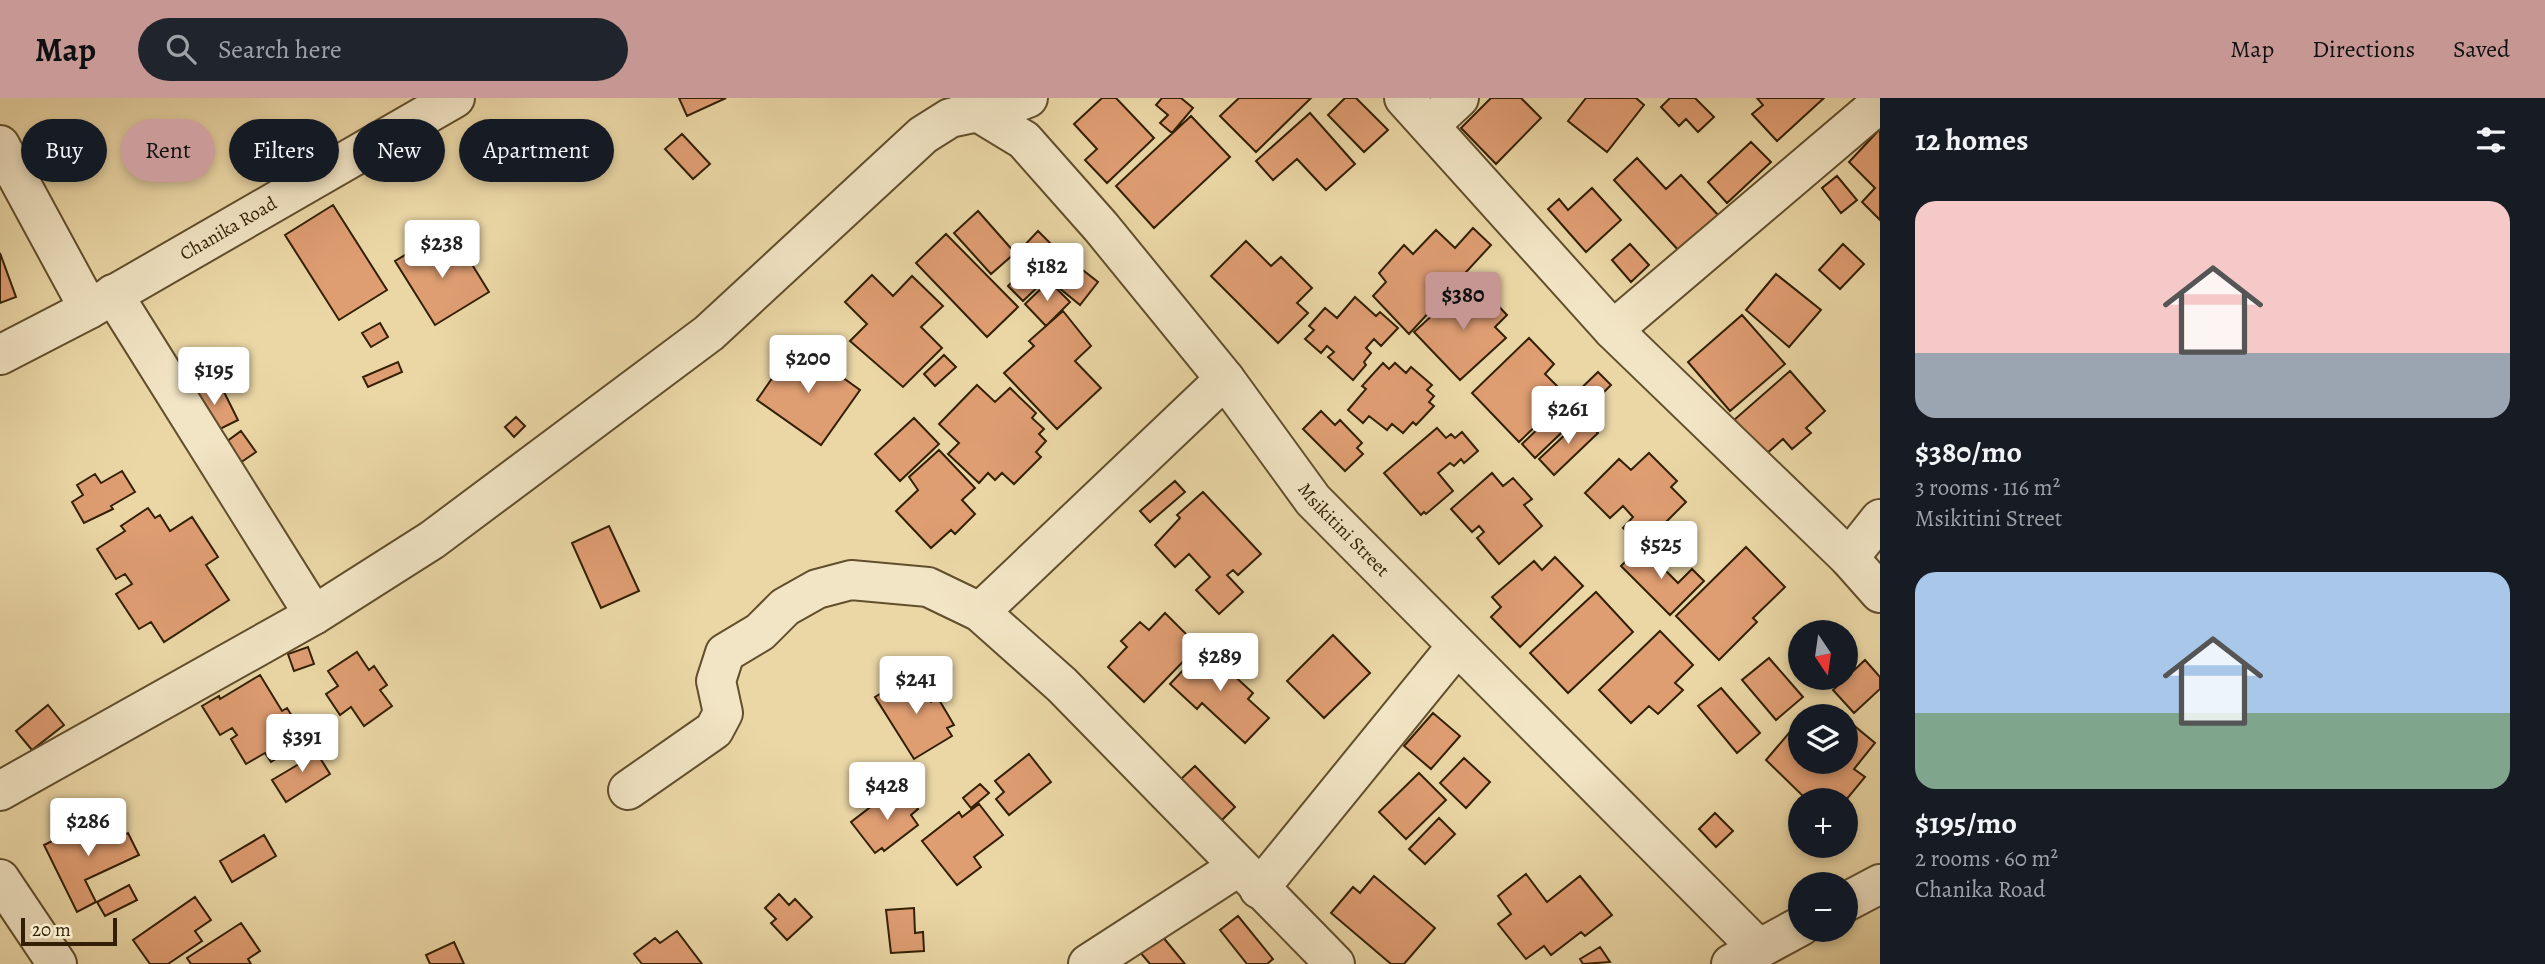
<!DOCTYPE html>
<meta charset="utf-8">
<style>
:root{--surface:#171b24;--page:#20242c;--text:#f1f3f6;--muted:#9ea1a6;--accent:#c59692}
body{margin:0;font-family:Alegreya,serif;background:var(--page);color:var(--text);height:100vh;display:flex;flex-direction:column;font-size:26px;white-space:nowrap}
*{box-sizing:border-box;margin:0}
p{font-size:23px;color:var(--muted)}
.icon{flex:none;width:38px;height:38px;fill:none;stroke:currentColor;stroke-width:2;stroke-linecap:round;stroke-linejoin:round}
.map{position:relative;flex:1;overflow:hidden}
.details{display:flex;flex-direction:column;background:var(--surface);width:665px}
.details>*{flex:none}
.top-card{position:absolute;left:21px;top:21px;width:665px;height:63px;display:flex;gap:14px}
.needle{width:46px;rotate:167deg}
.tools{position:absolute;left:1788px;top:522px;display:grid;gap:14px}
.tools a{display:grid;place-items:center;width:70px;height:70px;border-radius:50%;background:var(--surface);box-shadow:0 4px 10px #0003;font-size:35px}
.scale{position:absolute;left:21px;bottom:18px;width:96px;box-sizing:border-box;padding-left:7px;border:4px solid #332004;border-top:0;font-size:19px;line-height:24px;white-space:nowrap;color:#332004;-webkit-text-stroke:5px #f2e5c5;paint-order:stroke}
.price{position:absolute;translate:-50% -60px;padding:0 16px;border-radius:7px;background:#fff;color:#222;font-size:23px;line-height:46px;filter:drop-shadow(0 2px 4px #0008)}
.price::after{content:'';position:absolute;left:50%;top:42px;width:21px;height:16px;margin-left:-10px;background:inherit;clip-path:polygon(0 0,100% 0,50% 100%)}
.price.current{background:var(--accent);color:#111}
ul{padding:0;list-style:none}
li{display:grid;align-content:center;gap:14px;height:371px;padding:0 35px}
li span{display:grid;place-items:center;height:217px;border-radius:21px;color:#555}
li>.icon{margin-inline-start:auto}
span .icon{width:126px;height:126px;fill:#fffc;stroke-width:1}
li b{font-size:30px}
h2{display:flex;justify-content:space-between;align-items:center;height:84px;padding:0 35px;font-size:30px}
.tag{padding:0 24px;border-radius:32px;background:var(--surface);box-shadow:0 4px 10px #0003;font-size:24px;line-height:63px}
.tag.current{background:var(--accent);color:#111}
header{display:flex;align-items:center;gap:42px;box-sizing:border-box;height:98px;padding:0 35px;background:var(--accent);color:#111}
header strong{font-size:33px}
nav{display:flex;gap:38px;margin-inline-start:auto;font-size:24px}
.search{width:490px;height:63px;background:var(--page);display:flex;align-items:center;gap:18px;box-sizing:border-box;padding:0 24px;border-radius:38px;color:var(--muted);font-size:26px}
main{display:flex;flex:1;min-height:0}
.map>svg:first-child{display:block}
.building{fill:#df9d72;stroke:#332004;stroke-width:2}
.lines{fill:none;stroke-linecap:round;stroke-linejoin:round}
.minor-casing{stroke:#614e2c;stroke-width:42}
.minor{stroke:#f2e5c5;stroke-width:38}
.labels{text-anchor:middle;dominant-baseline:central;stroke-width:6;stroke-linejoin:round;paint-order:stroke}
.street-label{font-size:19px;fill:#332004;stroke:#f2e5c5}
</style>
<header>
<strong>Map</strong>
<div class="search"><svg class="icon" aria-label="search" viewBox="0 0 24 24"><circle cx="10" cy="10" r="6"/><path d="M15 15l6 6"/></svg>Search here</div>
<nav><a>Map</a><a>Directions</a><a>Saved</a></nav>
</header>
<main>
<div class="map">
<svg width="1880" height="866" viewBox="0 0 1880 866">
<rect width="100%" height="100%" fill="#ebd7a6"/>
<filter id="stains"><feTurbulence type="fractalNoise" baseFrequency=".00286" numOctaves="4"/><feColorMatrix values="0 0 0 0 .2 0 0 0 0 .09 0 0 0 0 .02 0 0 0 .5 -.17"/></filter>
<radialGradient id="worn" r=".72"><stop offset=".6" stop-color="#630" stop-opacity="0"/><stop offset="1" stop-color="#630" stop-opacity=".3"/></radialGradient>
<path class="building" d="M679,0H726L687,18Z
M1102,0H1116L1154,40L1107,85L1085,62L1097,51L1074,26Z
M1162,0H1181L1193,10L1172,35L1160,25L1168,17L1156,7Z
M1239,0H1311L1256,54L1220,18Z
M1345,0H1356L1388,32L1364,54L1328,17Z
M1491,0H1521L1541,20L1496,66L1461,30Z
M1586,0H1636L1644,7L1607,54L1568,23Z
M1670,0H1695L1714,19L1698,34L1686,21L1679,28L1661,9Z
M1757,0H1824L1777,43L1752,16L1763,7Z
M1310,15L1355,66L1326,92L1297,61L1273,82L1256,63Z
M1191,18L1230,59L1154,130L1116,88Z
M1880,31V122L1862,104L1875,90L1849,64Z
M682,36L710,66L693,81L665,51Z
M1751,44L1771,64L1727,105L1708,84Z
M1637,60L1666,91L1681,77L1719,118L1680,154L1614,82Z
M1837,78L1857,102L1841,115L1822,90Z
M1592,90L1621,122L1586,154L1548,111L1559,101L1568,112Z
M333,107L387,192L339,222L285,137Z
M978,113L1015,155L991,176L954,135Z
M1473,130L1491,147L1409,236L1373,198L1386,184L1379,175L1404,147L1413,156L1436,132L1455,150Z
M1038,133L1068,163L1052,180L1021,151Z
M946,136L1018,209L987,239L916,165Z
M448,140L462,163L468,160L489,194L435,227L395,163L425,145L429,151Z
M1246,143L1271,168L1281,159L1312,190L1297,205L1308,215L1278,245L1211,178Z
M1630,146L1649,167L1631,184L1612,162Z
M1843,146L1864,166L1840,191L1819,172Z
M0,155L16,199L0,205Z
M1070,162L1098,184L1080,207L1052,184Z
M1032,165L1047,180L1023,203L1008,188Z
M1776,176L1821,212L1789,249L1746,212Z
M872,177L893,198L912,178L943,208L921,229L942,250L903,289L850,243L867,226L845,204Z
M1049,183L1070,204L1046,228L1025,206Z
M1461,191L1469,199L1472,196L1478,202L1486,195L1507,217L1495,229L1506,240L1460,282L1414,234Z
M1355,199L1376,218L1380,214L1398,230L1381,248L1374,241L1366,250L1371,255L1364,264L1366,267L1353,282L1328,259L1334,254L1327,248L1321,255L1305,241L1314,232L1309,228L1325,210L1337,220Z
M1063,213L1091,248L1075,263L1101,290L1057,331L1004,275L1034,248L1029,243Z
M1742,217L1785,266L1730,313L1688,264Z
M380,225L388,239L371,249L362,235Z
M1529,240L1554,266L1545,276L1567,298L1519,344L1472,295Z
M796,246L860,292L821,347L757,302Z
M944,257L956,269L935,288L924,276Z
M398,264L402,274L368,289L363,279Z
M1383,265L1389,271L1395,265L1406,275L1411,269L1432,287L1427,292L1434,298L1429,304L1434,308L1416,327L1413,324L1403,335L1392,326L1387,332L1369,318L1363,325L1348,312L1366,291L1362,288Z
M1790,273L1825,313L1806,330L1811,335L1792,351L1783,341L1765,357L1734,322Z
M1598,274L1611,287L1584,314L1571,300Z
M218,282L238,322L210,336L190,296Z
M977,287L995,304L1010,290L1036,315L1032,320L1044,331L1039,336L1046,343L1036,354L1041,359L1014,386L1002,375L995,382L988,375L979,385L948,356L959,345L939,326Z
M1567,303L1580,317L1535,360L1522,346Z
M1321,313L1335,327L1340,322L1362,345L1357,350L1363,356L1345,373L1303,331Z
M516,319L525,328L514,339L505,329Z
M914,320L939,346L900,383L875,356Z
M1583,320L1598,335L1554,377L1539,361Z
M1437,330L1446,340L1451,336L1455,340L1462,334L1478,353L1464,365L1461,361L1454,368L1450,365L1438,375L1453,393L1426,416L1424,414L1421,417L1384,375Z
M241,333L256,354L237,367L222,347Z
M939,352L975,390L962,402L975,416L955,436L951,432L931,450L896,413L918,392L909,379Z
M1649,355L1677,383L1671,389L1686,404L1642,448L1623,430L1633,419L1623,408L1610,420L1585,395L1619,361L1631,372Z
M122,373L135,394L111,408L113,411L84,425L72,404L83,397L77,387L95,376L101,385Z
M1492,375L1503,388L1513,380L1532,401L1524,407L1542,428L1499,466L1477,440L1484,434L1479,428L1472,434L1451,411Z
M1175,383L1185,394L1150,424L1140,413Z
M1203,394L1261,456L1238,477L1233,472L1227,477L1243,494L1219,516L1196,492L1210,479L1189,456L1175,469L1155,447L1180,420L1177,417Z
M148,410L155,420L160,417L170,433L192,419L218,459L206,467L229,502L164,544L151,524L139,531L116,496L132,486L125,476L116,481L97,451L125,433L121,428Z
M609,428L639,493L601,510L572,445Z
M1641,448L1678,485L1692,471L1704,483L1670,517L1621,468Z
M1746,449L1785,489L1753,520L1757,524L1719,562L1676,518Z
M1555,459L1583,488L1520,549L1491,519L1501,509L1492,499L1534,463L1542,472Z
M1596,494L1633,534L1568,595L1530,555Z
M1165,515L1198,548L1144,604L1108,569L1127,549L1121,543L1140,524L1149,532Z
M1660,533L1693,567L1675,585L1683,592L1658,616L1649,608L1631,625L1599,592Z
M1333,537L1370,575L1324,620L1287,583Z
M1209,545L1234,568L1229,573L1253,595L1248,601L1269,620L1245,645L1202,605L1197,611L1170,586Z
M308,549L314,566L294,573L288,556Z
M357,554L369,572L374,568L387,587L380,592L392,608L364,628L351,609L340,617L326,596L338,588L328,573Z
M1769,560L1803,599L1776,622L1742,582Z
M1865,562L1880,579V591L1854,615L1833,592Z
M914,575L931,604L938,600L954,627L947,630L952,638L914,661L875,599Z
M260,577L282,613L287,610L307,642L271,664L265,655L246,666L231,641L237,637L232,630L220,637L202,608L219,598L220,601Z
M1721,590L1760,635L1737,655L1698,608Z
M48,607L64,627L32,652L16,633Z
M1433,615L1460,638L1431,671L1404,648Z
M1801,621V663H1846V621L1875,645L1854,671L1865,679L1846,702H1807L1766,662Z
M312,647L330,676L286,704L272,682L299,666L294,657Z
M1029,656L1051,684L1009,717L996,701L1004,694L995,683Z
M1464,660L1490,684L1466,710L1440,685Z
M1195,668L1235,709L1222,722L1181,681Z
M1419,675L1446,702L1406,741L1379,714Z
M980,686L989,695L971,710L963,700Z
M902,691L918,711L911,717L918,727L884,753L882,750L875,755L851,724L881,701L884,705Z
M979,706L1003,737L974,759L981,769L957,787L922,743L959,714L962,719Z
M1715,715L1733,733L1716,749L1699,731Z
M1439,720L1455,736L1425,766L1409,751Z
M109,722L118,740L128,735L139,757L85,782L96,804L77,814L44,747L91,724L94,729Z
M264,737L276,758L232,784L220,763Z
M1526,776L1547,804L1580,778L1612,817L1585,838L1581,834L1551,857L1544,848L1526,861L1498,826L1511,816L1498,798Z
M1374,778L1435,830L1404,866H1391L1331,815L1353,789L1360,795Z
M129,787L137,802L105,818L97,804Z
M779,796L789,807L795,801L812,819L787,842L771,825L776,821L765,810Z
M195,799L211,822L195,833L202,843L168,866H150L133,842Z
M914,810L915,835L923,834L924,853L891,855L886,812Z
M1238,818L1273,861L1267,866H1247L1220,832Z
M241,825L260,853L248,861L251,866H191L187,860Z
M677,833L702,866H642L634,856L655,840L660,845Z
M1162,838L1185,866H1150L1139,853Z
M454,844L464,866H430L426,857Z
M1600,849L1610,864L1583,866L1580,861Z"/>
<g class="lines">
<g class="minor-casing">
<g id="minor">
<path d="M1404,0L1613,232L1849,460L1880,495"/>
<path id="s1" d="M968,8L1024,42L1101,129L1225,281L1313,402L1758,850"/>
<path d="M1430,27L1459,0"/>
<path d="M0,47L89,211"/>
<path d="M113,196L314,517"/>
<path d="M1613,232L1880,5"/>
<path id="s2" d="M0,257L89,211L455,0"/>
<path d="M1849,460L1880,421"/>
<path d="M980,514L1225,281"/>
<path d="M628,692L714,632L723,615L716,583L725,555L760,534L785,509L817,491L851,482L928,489L980,514L1062,587L1335,866"/>
<path d="M0,693L314,517L432,442L709,235L923,37L950,20L1007,8L1028,0"/>
<path d="M0,781L57,866"/>
<path d="M1259,791L1456,549"/>
<path d="M1846,804L1880,786"/>
<path d="M1088,866L1238,769"/>
<path d="M1731,866L1801,828"/>
</g>
</g>
<use href="#minor" class="minor"/>
</g>
<g class="labels">
<g class="street-label">
<text stroke="none"><textPath href="#s2" startOffset="261">Chanika Road</textPath></text>
<text stroke="none"><textPath href="#s1" startOffset="570">Msikitini Street</textPath></text>
</g>
</g>
<rect width="100%" height="100%" filter="url(#stains)"/>
<rect width="100%" height="100%" fill="url(#worn)"/>
</svg>
<div class="tools">
<a><svg class="needle" viewBox="-14 -14 28 28"><path d="M0-13l5 13h-10z" fill="#e53935"/><path d="M0 13l5-13h-10z" fill="#9ea1a6"/></svg></a>
<a><svg class="icon" aria-label="layers" viewBox="0 0 24 24"><path d="M12 4l9 5-9 5-9-5zM3 14l9 5 9-5"/></svg></a>
<a>+</a>
<a>−</a>
</div>
<div class="scale">20 m</div>
<b class="price" style="left:442px;top:182px">$238</b>
<b class="price" style="left:1047px;top:205px">$182</b>
<b class="price current" style="left:1463px;top:234px">$380</b>
<b class="price" style="left:808px;top:297px">$200</b>
<b class="price" style="left:214px;top:309px">$195</b>
<b class="price" style="left:1568px;top:348px">$261</b>
<b class="price" style="left:1661px;top:483px">$525</b>
<b class="price" style="left:1220px;top:595px">$289</b>
<b class="price" style="left:916px;top:618px">$241</b>
<b class="price" style="left:302px;top:676px">$391</b>
<b class="price" style="left:887px;top:724px">$428</b>
<b class="price" style="left:88px;top:760px">$286</b>
<div class="top-card">
<a class="tag">Buy</a>
<a class="tag current">Rent</a>
<a class="tag">Filters</a>
<a class="tag">New</a>
<a class="tag">Apartment</a>
</div>
</div>
<section class="details">
<h2>12 homes<svg class="icon" aria-label="filters" viewBox="0 0 24 24"><path d="M4 7h16M4 17h16"/><circle cx="9" cy="7" r="2"/><circle cx="15" cy="17" r="2"/></svg></h2>
<ul>
<li><span style="background:linear-gradient(#f6c9c9 70%,#9aa5b1 0)"><svg class="icon" aria-label="home" viewBox="0 0 24 24"><path d="M3 11l9-7 9 7M6 9v11h12V9"/></svg></span><div><b>$380/mo</b><p>3 rooms · 116 m²</p><p>Msikitini Street</p></div></li>
<li><span style="background:linear-gradient(#a9c7e8 65%,#7fa58c 0)"><svg class="icon" aria-label="home" viewBox="0 0 24 24"><path d="M3 11l9-7 9 7M6 9v11h12V9"/></svg></span><div><b>$195/mo</b><p>2 rooms · 60 m²</p><p>Chanika Road</p></div></li>
</ul>
</section>
</main>
